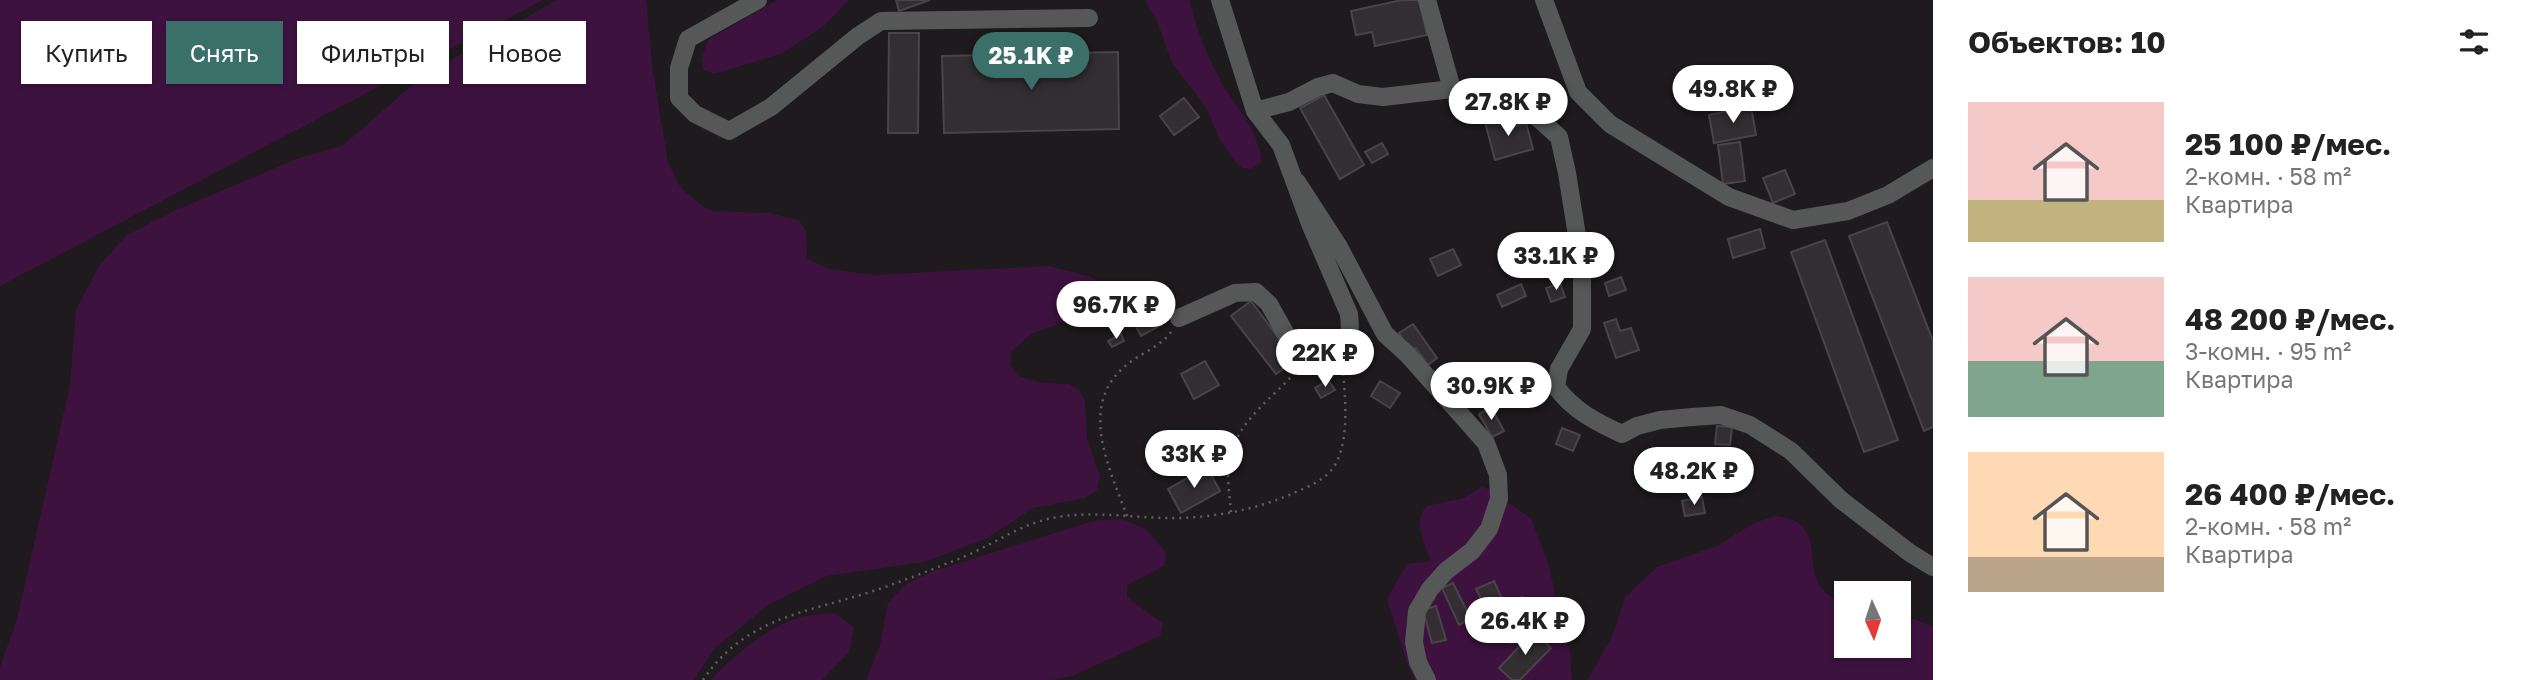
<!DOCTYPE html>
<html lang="ru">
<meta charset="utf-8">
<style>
:root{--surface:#fff;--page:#f2f2f2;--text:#222;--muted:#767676;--accent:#3b6f69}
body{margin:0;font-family:"Golos Text",sans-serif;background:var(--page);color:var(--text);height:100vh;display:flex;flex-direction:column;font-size:26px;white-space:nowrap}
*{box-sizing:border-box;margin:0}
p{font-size:23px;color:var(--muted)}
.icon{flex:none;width:38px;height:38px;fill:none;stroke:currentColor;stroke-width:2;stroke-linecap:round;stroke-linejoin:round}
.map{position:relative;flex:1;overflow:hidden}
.panel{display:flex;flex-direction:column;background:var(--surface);width:595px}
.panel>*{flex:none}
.guide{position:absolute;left:21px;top:21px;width:665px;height:63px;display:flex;gap:14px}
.needle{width:46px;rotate:177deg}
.fabs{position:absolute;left:1834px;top:581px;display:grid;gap:14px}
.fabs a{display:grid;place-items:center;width:77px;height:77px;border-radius:0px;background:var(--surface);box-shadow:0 2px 5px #0004;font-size:35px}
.price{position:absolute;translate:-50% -60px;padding:0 16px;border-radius:24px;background:#fff;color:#222;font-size:23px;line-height:46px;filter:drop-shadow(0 2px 4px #0008)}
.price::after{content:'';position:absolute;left:50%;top:42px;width:21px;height:16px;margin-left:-10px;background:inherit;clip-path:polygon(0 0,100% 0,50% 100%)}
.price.current{background:var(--accent);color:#fff}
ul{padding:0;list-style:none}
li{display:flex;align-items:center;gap:21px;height:175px;padding:0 35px}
li span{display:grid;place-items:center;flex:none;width:196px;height:140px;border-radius:0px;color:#555}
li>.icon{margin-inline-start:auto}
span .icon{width:84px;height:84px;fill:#fffc;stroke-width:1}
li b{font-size:30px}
h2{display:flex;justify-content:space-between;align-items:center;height:84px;padding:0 35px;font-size:30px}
.pill{padding:0 24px;border-radius:0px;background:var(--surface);box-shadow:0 2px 5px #0004;font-size:24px;line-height:63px}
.pill.current{background:var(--accent);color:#fff}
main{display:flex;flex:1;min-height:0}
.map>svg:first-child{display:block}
.green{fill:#3e123f}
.building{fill:#322e32;stroke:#484448;stroke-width:2}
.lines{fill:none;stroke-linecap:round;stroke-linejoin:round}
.path{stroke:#625e61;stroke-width:2.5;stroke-dasharray:2 5;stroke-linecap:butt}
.minor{stroke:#555857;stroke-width:18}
</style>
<main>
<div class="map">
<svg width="1933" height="680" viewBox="0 0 1933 680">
<rect width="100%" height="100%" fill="#1e1a1d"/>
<path class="green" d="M0,0H543L0,286Z
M557,0H646L653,72L668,162L680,187L699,204L712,211L770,213L799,220L806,231L807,258L829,269L874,275L1049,266L1091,277L1111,293L1109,305L1031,334L1011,352L1010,365L1018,376L1042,383L1068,384L1079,390L1085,401L1087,439L1100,476L1097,490L1085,498L1033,508L987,538L924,562L827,576L768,605L714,649L694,680H0V667L17,619L70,385L76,310L100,264L127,235L176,210L299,158L342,146L424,75Z
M777,0H849L824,26L781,54L714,74L704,70L701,60L708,40Z
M1145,0H1190C1195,26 1206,53 1218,76C1232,104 1261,130 1261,162L1252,169L1242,168L1234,160L1219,138L1206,107L1172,63L1157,21Z
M1483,486L1531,518L1548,563L1570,654L1572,680H1415L1407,663L1387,599L1407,564L1431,561C1424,542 1413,524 1426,506L1464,498Z
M1775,516C1781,517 1791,518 1796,521C1828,544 1793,584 1846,604V646H1899V613L1933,627V680H1588L1612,636L1626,596L1657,567L1717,546L1754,523Z
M1122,519L1146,529L1166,553L1165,565L1127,585V597L1163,624L1160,636L1072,676L1052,680H866L880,645L888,603L906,584L934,571L1093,521Z
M834,613L854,627L849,652L822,680H711C732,656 774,622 806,616C815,614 825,614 834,613Z"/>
<path class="building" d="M896,0H930L899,11Z
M1402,0H1419L1427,35L1375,46L1372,32L1356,35L1351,11Z
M889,33H919L918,133H888Z
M1118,52L1119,129L944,133L942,56Z
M1324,95L1364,165L1340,179L1300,108Z
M1184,98L1199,117L1174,135L1160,116Z
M1452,98H1476L1477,111L1453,112Z
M1751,106L1756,135L1714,143L1709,115Z
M1506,116L1510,128L1526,123L1533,149L1495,160L1485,122Z
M1740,142L1745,181L1723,184L1718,145Z
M1382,143L1388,154L1372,163L1365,152Z
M1785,170L1795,194L1773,203L1763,178Z
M1887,222L1933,341V427L1924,431L1849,236Z
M1760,229L1765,248L1733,258L1728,239Z
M1825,240L1898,440L1864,452L1791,252Z
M1453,249L1461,265L1438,276L1430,259Z
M1621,277L1626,290L1609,296L1605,283Z
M1560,283L1565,297L1551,302L1546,288Z
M1521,284L1526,296L1502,307L1497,295Z
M1251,301L1295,360L1276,374L1231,316Z
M1155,315L1161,325L1141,336L1135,325Z
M1616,319L1620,331L1631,328L1639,350L1616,358L1604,323Z
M1413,324L1437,358L1428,365L1416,348L1411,352L1399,333Z
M1121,334L1124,341L1112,347L1108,341Z
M1205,361L1219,385L1194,399L1181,374Z
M1328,380L1335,390L1321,398L1315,388Z
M1380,381L1400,393L1390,408L1371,396Z
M1491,407L1504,431L1492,437L1479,414Z
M1717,426L1732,427L1730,445L1715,444Z
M1562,428L1580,435L1573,451L1556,444Z
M1207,467L1220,491L1181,513L1168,489Z
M1702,497L1705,513L1685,516L1682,501Z
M1494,581L1503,601L1486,609L1476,589Z
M1453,583L1471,619L1459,625L1442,588Z
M1522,597L1540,617L1510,643L1501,633L1520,617L1511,606Z
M1436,606L1446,640L1432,643L1423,610Z
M1534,631L1551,648L1520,680H1512L1499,668Z"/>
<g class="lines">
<path class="path" d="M1231,512C1230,500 1228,487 1228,474C1229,425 1269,403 1298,369
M1127,516C1109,467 1076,403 1129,363C1142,353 1161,346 1171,332
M703,680C744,619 803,613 867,593C899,583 930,570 961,558C990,546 1018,526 1048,519C1086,510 1126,517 1164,518C1209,519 1258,510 1298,491C1315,484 1331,476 1338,459C1349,432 1345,398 1343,369"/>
<path class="minor" d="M758,0L688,39L679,68V98L695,114L729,131L771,107L858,36L881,21L1089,18
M1427,0L1452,89
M1544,0L1578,92L1610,124L1729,197L1793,220L1848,211L1888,195L1933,168
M1255,111L1289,102L1318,87L1333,83L1358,94L1383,97L1452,89L1481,94L1538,118L1559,137L1567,173L1582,267V329L1559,369L1556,387C1574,411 1596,422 1622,434L1637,426L1660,420L1692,417L1721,415L1750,425L1791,451L1841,500L1910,553L1933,567
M1297,182L1339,247L1385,334L1408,355L1486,443L1498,475L1499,499L1489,529L1472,551L1446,571L1430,589L1417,611L1414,642L1418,662L1427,680
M1179,318L1235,293L1256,292L1269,304L1288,338L1309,357C1343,358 1353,350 1349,314L1311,226L1281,145L1255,111L1220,0"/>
</g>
</svg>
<div class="fabs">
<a><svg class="needle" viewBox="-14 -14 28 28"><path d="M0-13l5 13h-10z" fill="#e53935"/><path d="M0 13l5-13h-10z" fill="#767676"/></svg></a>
</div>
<b class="price current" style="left:1031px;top:92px">25.1K ₽</b>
<b class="price" style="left:1733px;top:125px">49.8K ₽</b>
<b class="price" style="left:1508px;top:138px">27.8K ₽</b>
<b class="price" style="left:1556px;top:292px">33.1K ₽</b>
<b class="price" style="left:1116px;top:341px">96.7K ₽</b>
<b class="price" style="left:1325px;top:389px">22K ₽</b>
<b class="price" style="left:1491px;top:422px">30.9K ₽</b>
<b class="price" style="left:1194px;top:490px">33K ₽</b>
<b class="price" style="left:1694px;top:507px">48.2K ₽</b>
<b class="price" style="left:1525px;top:657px">26.4K ₽</b>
<div class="guide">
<a class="pill">Купить</a>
<a class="pill current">Снять</a>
<a class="pill">Фильтры</a>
<a class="pill">Новое</a>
</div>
</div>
<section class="panel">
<h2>Объектов: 10<svg class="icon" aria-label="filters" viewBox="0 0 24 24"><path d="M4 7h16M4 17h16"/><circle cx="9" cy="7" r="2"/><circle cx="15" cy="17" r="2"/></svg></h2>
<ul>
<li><span style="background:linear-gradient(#f6c9c9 70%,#c2b280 0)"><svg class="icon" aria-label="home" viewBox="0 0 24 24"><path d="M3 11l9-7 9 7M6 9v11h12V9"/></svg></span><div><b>25 100 ₽/мес.</b><p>2-комн. · 58 m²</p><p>Квартира</p></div></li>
<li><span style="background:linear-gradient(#f6c9c9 60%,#7fa58c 0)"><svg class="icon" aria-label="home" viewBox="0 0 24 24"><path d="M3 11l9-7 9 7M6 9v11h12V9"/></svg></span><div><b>48 200 ₽/мес.</b><p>3-комн. · 95 m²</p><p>Квартира</p></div></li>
<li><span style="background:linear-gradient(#ffd9b3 75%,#b9a48a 0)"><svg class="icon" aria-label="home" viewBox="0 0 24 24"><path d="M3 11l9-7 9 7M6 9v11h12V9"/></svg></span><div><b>26 400 ₽/мес.</b><p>2-комн. · 58 m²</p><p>Квартира</p></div></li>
</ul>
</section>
</main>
